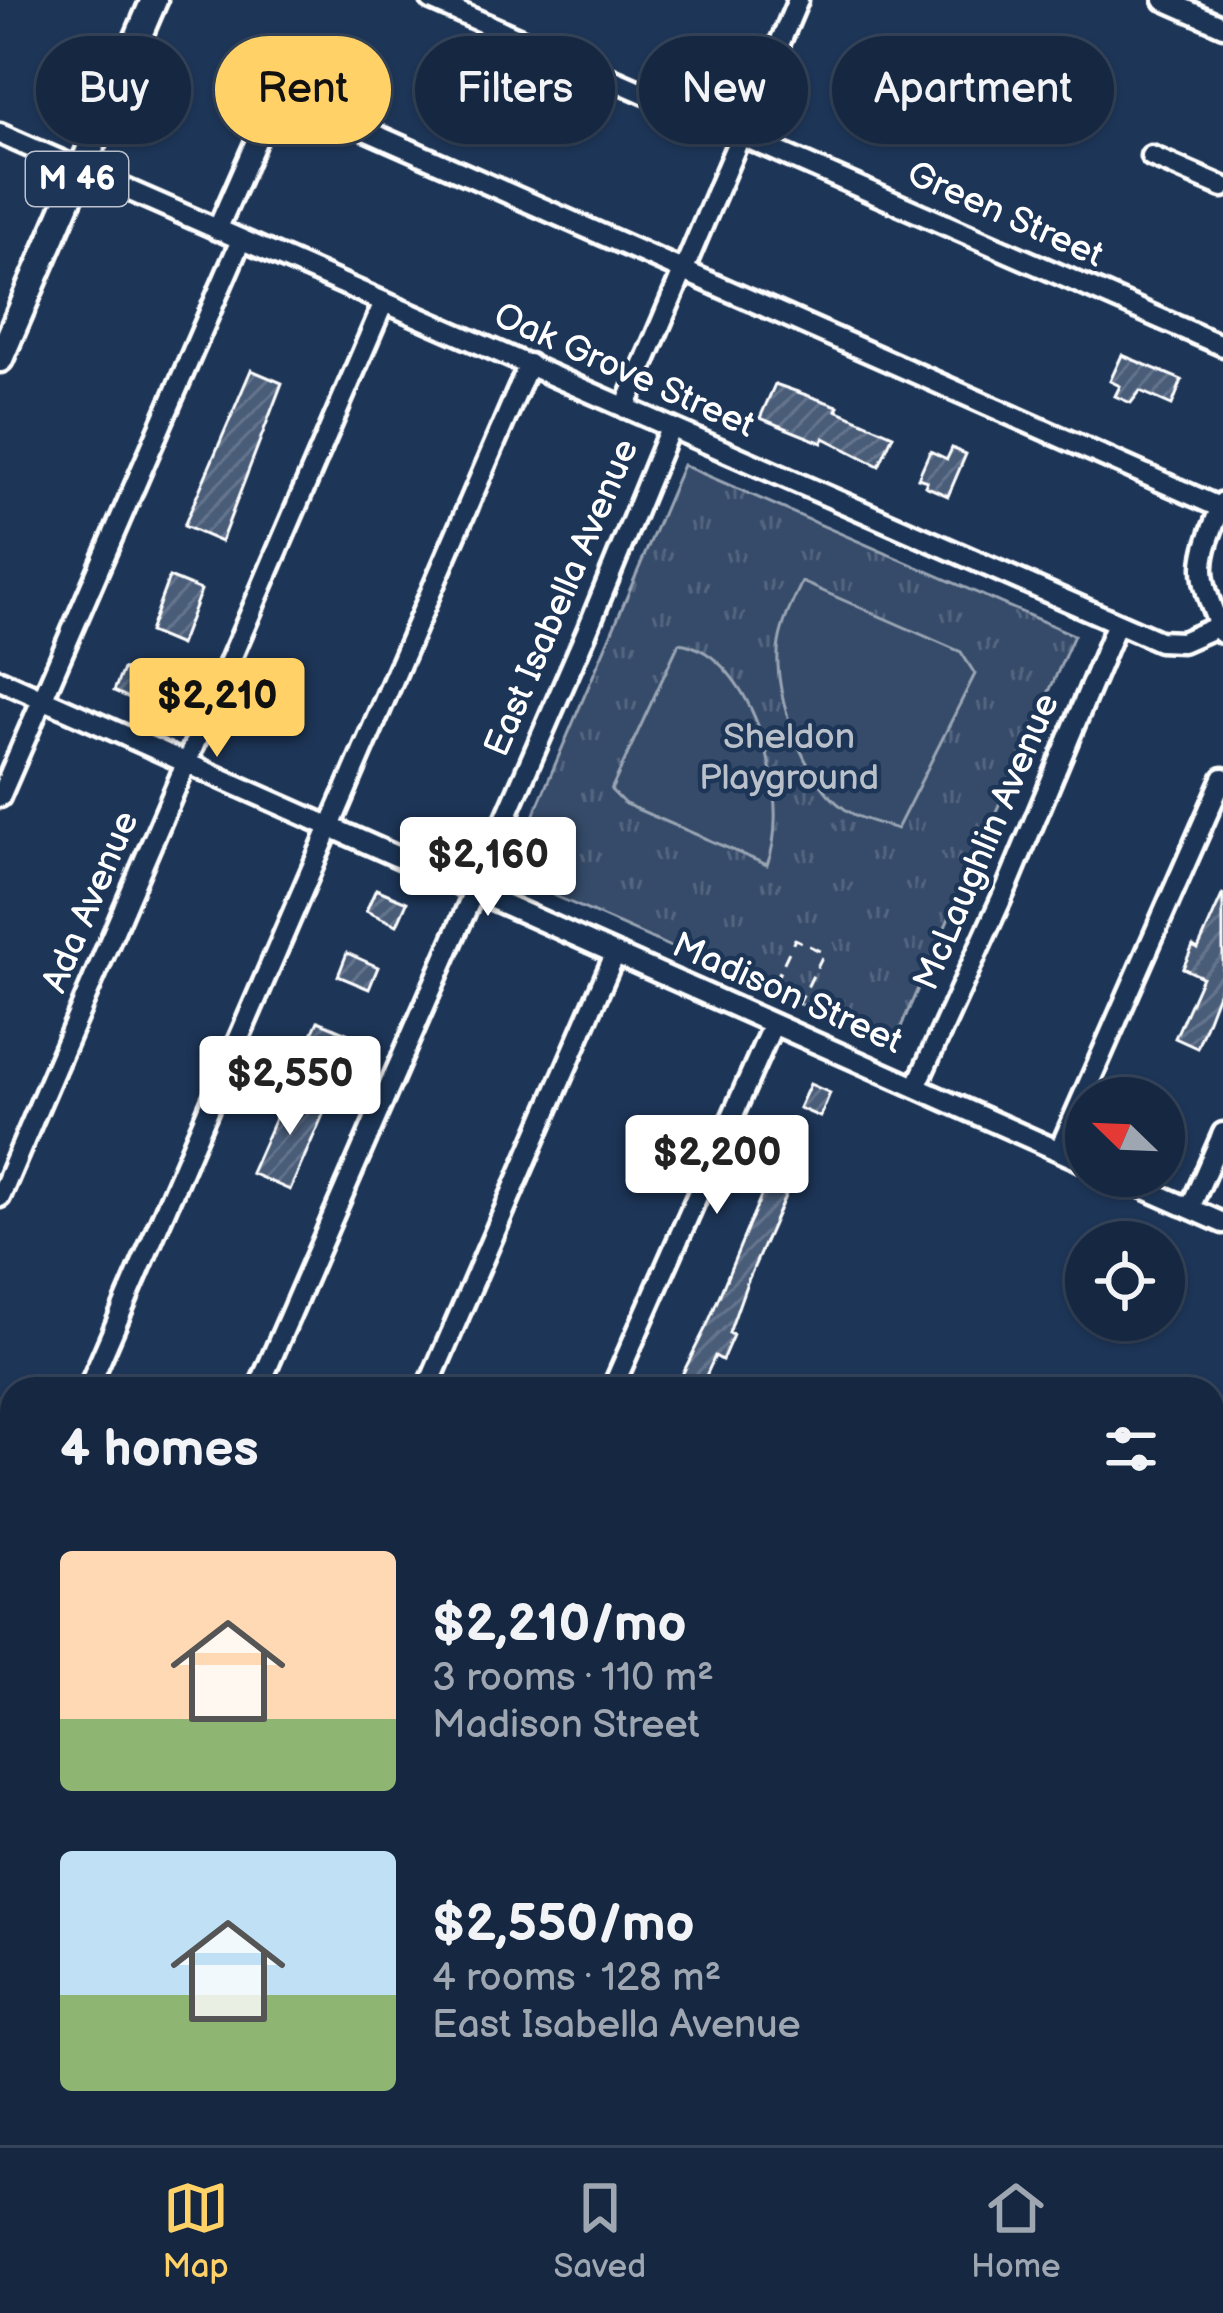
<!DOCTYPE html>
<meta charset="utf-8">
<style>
:root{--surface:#162841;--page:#1f3048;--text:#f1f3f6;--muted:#9ea6b1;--line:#35445a;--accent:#ffd166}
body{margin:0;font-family:"Balsamiq Sans",sans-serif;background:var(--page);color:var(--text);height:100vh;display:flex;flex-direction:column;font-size:45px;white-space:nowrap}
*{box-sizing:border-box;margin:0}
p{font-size:39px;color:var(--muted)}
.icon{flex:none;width:66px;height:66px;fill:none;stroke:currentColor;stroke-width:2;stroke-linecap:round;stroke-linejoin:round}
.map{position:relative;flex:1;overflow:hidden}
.sheet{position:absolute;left:0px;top:1377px;width:1224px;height:768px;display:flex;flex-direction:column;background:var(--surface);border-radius:36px 36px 0 0;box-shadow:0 3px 9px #0004,0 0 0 3px var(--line)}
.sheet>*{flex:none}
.hud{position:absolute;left:36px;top:36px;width:1152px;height:108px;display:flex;gap:24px}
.needle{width:78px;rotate:293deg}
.buttons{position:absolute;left:1065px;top:1077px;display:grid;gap:24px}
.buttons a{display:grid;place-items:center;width:120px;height:120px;border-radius:50%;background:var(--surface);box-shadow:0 3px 9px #0004,0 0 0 3px var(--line);font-size:60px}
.price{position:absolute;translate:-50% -102px;padding:0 27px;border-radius:12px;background:#fff;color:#222;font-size:39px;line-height:78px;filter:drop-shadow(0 3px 6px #0008)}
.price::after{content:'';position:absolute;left:50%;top:72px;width:36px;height:27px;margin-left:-18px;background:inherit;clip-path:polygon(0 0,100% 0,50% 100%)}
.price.current{background:var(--accent);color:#111}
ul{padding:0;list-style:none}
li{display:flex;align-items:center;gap:36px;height:300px;padding:0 60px}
li span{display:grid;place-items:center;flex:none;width:336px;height:240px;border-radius:12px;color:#555}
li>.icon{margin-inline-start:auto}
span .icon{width:144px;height:144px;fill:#fffc;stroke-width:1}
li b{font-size:51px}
h2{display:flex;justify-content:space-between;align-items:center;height:144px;padding:0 60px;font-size:51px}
.chip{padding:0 42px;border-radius:54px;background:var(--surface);box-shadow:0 3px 9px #0004,0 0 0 3px var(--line);font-size:42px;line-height:108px}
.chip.current{background:var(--accent);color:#111}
.menu{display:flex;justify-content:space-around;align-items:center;height:168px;border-top:3px solid var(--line);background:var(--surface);font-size:33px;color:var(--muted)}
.menu a{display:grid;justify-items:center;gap:6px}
.menu .current{color:var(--accent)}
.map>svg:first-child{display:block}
.grass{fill:url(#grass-tufts);stroke:#9aa5b4;stroke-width:3}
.pitch{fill:#364b69;stroke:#9aa5b4;stroke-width:3}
.building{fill:url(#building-hatch);stroke:#fff;stroke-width:3}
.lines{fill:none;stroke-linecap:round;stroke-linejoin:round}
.minor-casing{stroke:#fff;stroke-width:27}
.major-casing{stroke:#fff;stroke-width:33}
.path{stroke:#fff;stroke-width:3;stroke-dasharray:12 9;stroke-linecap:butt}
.minor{stroke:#1d3557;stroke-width:18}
.major{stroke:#1d3557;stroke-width:24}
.labels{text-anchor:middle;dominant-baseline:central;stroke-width:9;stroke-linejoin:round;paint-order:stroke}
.shield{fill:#1d3557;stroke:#bbc2cd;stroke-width:3}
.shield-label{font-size:33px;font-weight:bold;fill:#fff}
.street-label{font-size:36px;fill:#fff;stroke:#1d3557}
.park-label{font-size:36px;fill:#b9c0ca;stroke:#1d3557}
</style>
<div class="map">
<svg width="1223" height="2145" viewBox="0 0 1223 2145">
<defs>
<pattern id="grass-tufts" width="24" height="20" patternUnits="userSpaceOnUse" patternTransform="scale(3)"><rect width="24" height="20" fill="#364b69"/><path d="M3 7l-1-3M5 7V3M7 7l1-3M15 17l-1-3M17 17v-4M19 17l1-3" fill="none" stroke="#546680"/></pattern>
<pattern id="building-hatch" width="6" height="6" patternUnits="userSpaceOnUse" patternTransform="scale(3)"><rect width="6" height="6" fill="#4a5d79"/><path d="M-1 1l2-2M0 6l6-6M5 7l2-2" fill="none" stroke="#65758d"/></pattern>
</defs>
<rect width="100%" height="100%" fill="#1d3557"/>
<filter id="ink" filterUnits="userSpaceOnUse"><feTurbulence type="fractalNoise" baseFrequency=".00833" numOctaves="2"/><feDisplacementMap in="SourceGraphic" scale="24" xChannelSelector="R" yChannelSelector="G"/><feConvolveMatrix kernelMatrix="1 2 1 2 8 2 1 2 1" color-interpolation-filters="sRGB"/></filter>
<g filter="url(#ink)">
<path class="grass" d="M683,465L1074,635L893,1045L508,875Z"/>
<path class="pitch" d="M802,582L961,652L975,674L897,829C883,824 866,821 853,814C806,791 771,692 779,643C782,623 793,601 802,582Z
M679,643C755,653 793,803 767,865L625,804L611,790Z"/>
<path class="building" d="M1122,355L1182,380L1172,405L1140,391L1131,403L1115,396L1120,386L1110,381Z
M251,370L282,383L221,542L184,526Z
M775,384L838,406L836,410L893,435L879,466L824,438L822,443L760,418Z
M952,448L966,454L948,496L925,486L927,481L918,478L930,451L947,459Z
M169,577L201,590L180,645L149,632Z
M123,669L154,682L145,705L114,691Z
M376,889L407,902L397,925L366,911Z
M1223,893V980L1197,1048L1175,1038L1202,977L1183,968L1193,946L1198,949Z
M347,953L378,967L369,989L338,976Z
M318,1021L349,1034L339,1056L308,1043Z
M810,1084L830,1093L820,1117L799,1108Z
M289,1087L328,1103L290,1190L251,1173Z
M776,1160L797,1169L746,1285L729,1333L733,1335L722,1360L715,1356L700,1389H675L708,1323Z"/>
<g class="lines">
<g class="minor-casing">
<path id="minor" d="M431,0L1223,346
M1164,0L1223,26
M0,134L1159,641L1182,642L1223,624
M1151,156L1223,187
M217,230L275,98L288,96L1221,508
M625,408L798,0
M1222,633C1196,570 1197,565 1223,502
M0,680L1086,1163
M0,797L241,240
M916,1087L1009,882L1117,623
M1059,1151L1223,778
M1116,1176L1223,1223
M0,1197L384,302
M1190,1208L1223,1133
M88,1389L529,364
M258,1389L587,631L670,428
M427,1389L615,954
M612,1389L773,1024
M0,1409L12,1415
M0,1593L12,1565
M1212,1964L1223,1970
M0,1992L12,1964
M950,2133L956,2145
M105,2145L111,2133
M280,2145L285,2133
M455,2145L460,2133
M523,2145L525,2133
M620,2145L625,2133
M1218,2145L1223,2140"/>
</g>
<g class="major-casing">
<path id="major" d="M0,359L154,0
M0,2077L12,2082
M127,2133L154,2145"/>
</g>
<path class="path" d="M766,1001L795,939L824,953L796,1010"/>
<use href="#minor" class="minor"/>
<use href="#major" class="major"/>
</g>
</g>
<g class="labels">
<rect class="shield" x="26" y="152" width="102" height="54" rx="9"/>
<g class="shield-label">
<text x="77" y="179">M 46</text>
</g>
<g class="street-label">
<text transform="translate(1005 215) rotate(24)">Green Street</text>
<text transform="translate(624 371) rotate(24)">Oak Grove Street</text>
<text transform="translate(562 598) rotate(-67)">East Isabella Avenue</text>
<text transform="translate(987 842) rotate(-67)">McLaughlin Avenue</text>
<text transform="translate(91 902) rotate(-67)">Ada Avenue</text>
<text transform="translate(787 994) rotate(24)">Madison Street</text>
</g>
<g class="park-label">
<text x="789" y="737">Sheldon<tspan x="789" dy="41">Playground</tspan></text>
</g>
</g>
</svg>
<div class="buttons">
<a><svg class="needle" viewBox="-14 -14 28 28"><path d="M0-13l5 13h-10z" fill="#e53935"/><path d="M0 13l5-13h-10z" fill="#9ea6b1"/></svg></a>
<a><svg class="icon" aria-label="locate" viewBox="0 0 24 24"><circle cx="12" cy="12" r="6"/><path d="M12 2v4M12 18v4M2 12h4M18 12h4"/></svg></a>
</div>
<b class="price current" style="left:217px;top:760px">$2,210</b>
<b class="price" style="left:488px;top:919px">$2,160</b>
<b class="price" style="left:290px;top:1138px">$2,550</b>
<b class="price" style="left:717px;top:1217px">$2,200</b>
<div class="hud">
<a class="chip">Buy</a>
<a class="chip current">Rent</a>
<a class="chip">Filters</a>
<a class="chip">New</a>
<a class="chip">Apartment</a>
</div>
<section class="sheet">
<h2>4 homes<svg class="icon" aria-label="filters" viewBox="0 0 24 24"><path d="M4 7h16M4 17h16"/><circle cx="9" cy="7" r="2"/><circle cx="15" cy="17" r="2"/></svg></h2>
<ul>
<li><span style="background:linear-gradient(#ffd9b3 70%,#8fb573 0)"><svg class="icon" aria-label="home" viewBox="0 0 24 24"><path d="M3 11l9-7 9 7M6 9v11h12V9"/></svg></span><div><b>$2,210/mo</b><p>3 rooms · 110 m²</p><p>Madison Street</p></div></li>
<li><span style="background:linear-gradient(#bfe0f5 60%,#8fb573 0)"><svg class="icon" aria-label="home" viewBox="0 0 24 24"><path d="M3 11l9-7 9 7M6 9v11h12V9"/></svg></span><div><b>$2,550/mo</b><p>4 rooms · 128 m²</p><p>East Isabella Avenue</p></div></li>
</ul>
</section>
</div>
<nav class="menu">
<a class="current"><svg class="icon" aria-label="map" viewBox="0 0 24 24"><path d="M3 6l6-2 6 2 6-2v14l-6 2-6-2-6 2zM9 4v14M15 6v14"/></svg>Map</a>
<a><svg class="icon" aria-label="saved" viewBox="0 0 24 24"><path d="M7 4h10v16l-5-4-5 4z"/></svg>Saved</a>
<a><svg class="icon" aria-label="home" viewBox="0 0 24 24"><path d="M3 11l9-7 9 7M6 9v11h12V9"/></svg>Home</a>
</nav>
